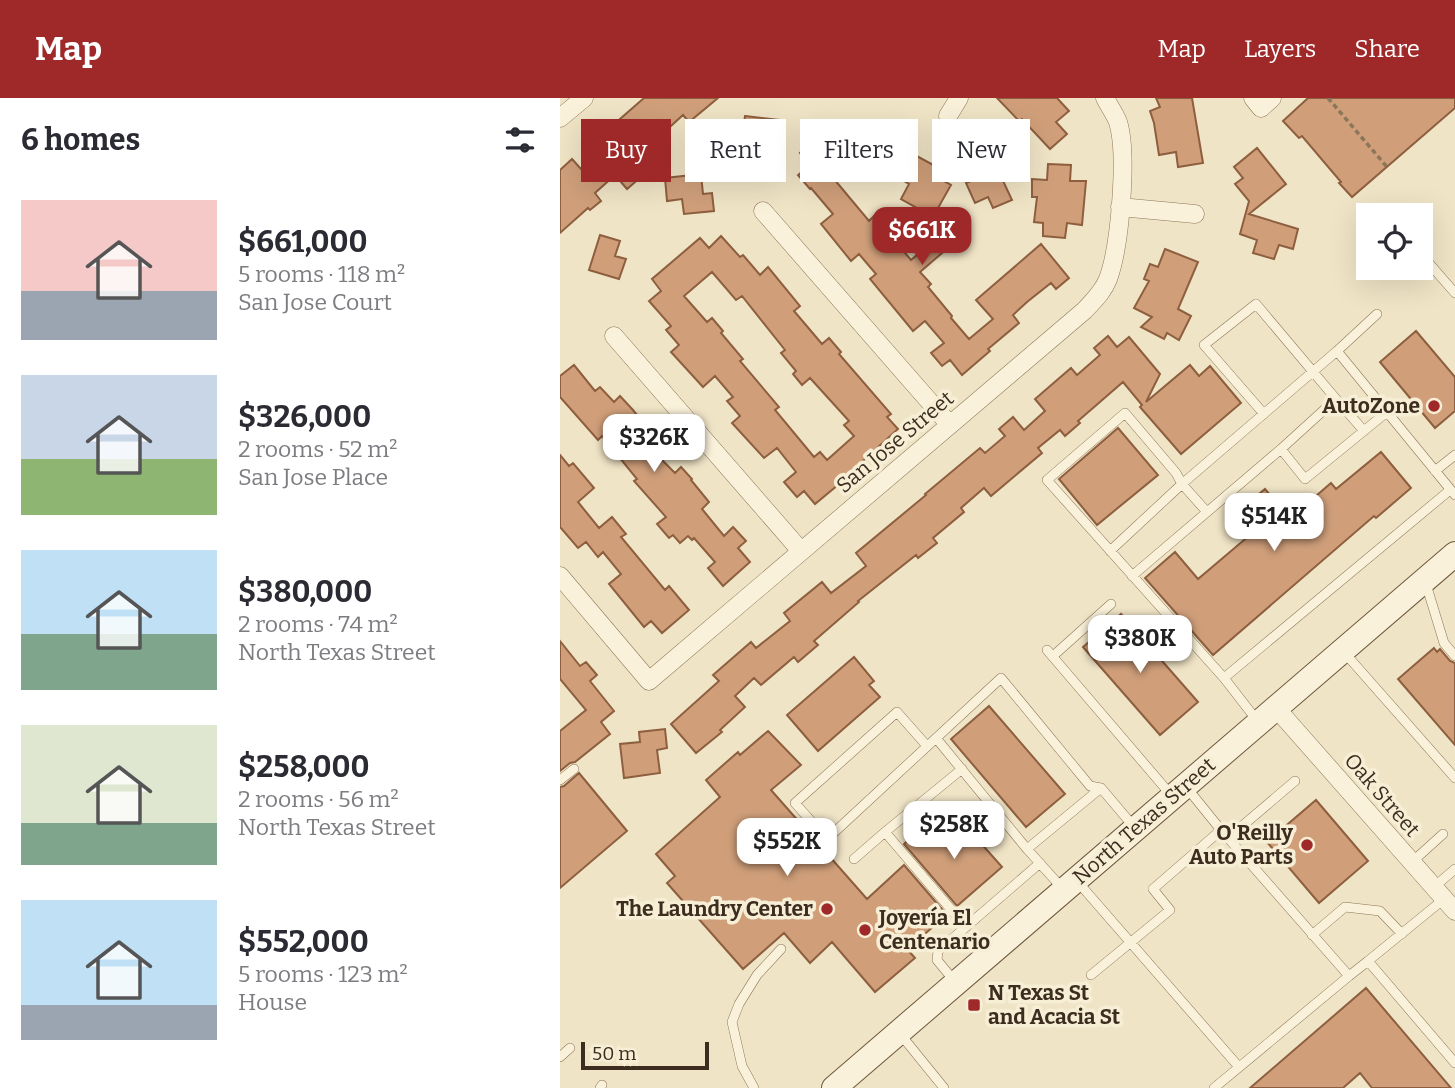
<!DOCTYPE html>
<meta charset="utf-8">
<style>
:root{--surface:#fff;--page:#f2f2f3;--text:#2b2b33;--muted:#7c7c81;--accent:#9e2928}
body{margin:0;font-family:Bitter,serif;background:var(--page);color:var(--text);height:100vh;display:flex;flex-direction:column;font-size:26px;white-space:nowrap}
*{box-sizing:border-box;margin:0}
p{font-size:23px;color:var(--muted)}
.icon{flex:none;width:38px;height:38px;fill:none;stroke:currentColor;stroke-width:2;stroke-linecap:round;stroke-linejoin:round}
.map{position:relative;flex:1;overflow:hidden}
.drawer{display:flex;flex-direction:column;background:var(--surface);width:560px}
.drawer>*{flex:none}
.banner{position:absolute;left:21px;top:21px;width:665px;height:63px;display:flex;gap:14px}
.tools{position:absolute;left:796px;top:105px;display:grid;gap:14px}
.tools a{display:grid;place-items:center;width:77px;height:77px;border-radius:0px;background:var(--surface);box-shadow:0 7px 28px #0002;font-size:35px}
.scale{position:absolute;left:21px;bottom:18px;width:128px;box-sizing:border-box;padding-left:7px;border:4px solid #3c2d1f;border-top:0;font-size:19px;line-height:24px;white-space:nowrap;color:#3c2d1f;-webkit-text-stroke:5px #f7eed6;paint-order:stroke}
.price{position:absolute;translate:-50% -60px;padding:0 16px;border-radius:14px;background:#fff;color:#222;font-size:23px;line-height:46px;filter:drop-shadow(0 2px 4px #0008)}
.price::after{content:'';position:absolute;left:50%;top:42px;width:21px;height:16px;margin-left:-10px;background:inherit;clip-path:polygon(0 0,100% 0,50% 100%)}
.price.current{background:var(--accent);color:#fff}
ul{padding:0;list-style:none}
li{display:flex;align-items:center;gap:21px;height:175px;padding:0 21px}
li span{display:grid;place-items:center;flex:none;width:196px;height:140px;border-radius:0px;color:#555}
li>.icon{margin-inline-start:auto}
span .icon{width:84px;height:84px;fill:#fffc;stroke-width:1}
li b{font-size:30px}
h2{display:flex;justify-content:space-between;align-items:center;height:84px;padding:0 21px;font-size:30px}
.tag{padding:0 24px;border-radius:0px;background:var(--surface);box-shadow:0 7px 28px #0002;font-size:24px;line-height:63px}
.tag.current{background:var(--accent);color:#fff}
header{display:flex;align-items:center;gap:42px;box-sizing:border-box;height:98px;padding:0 35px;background:var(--accent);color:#fff}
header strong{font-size:33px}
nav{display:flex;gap:38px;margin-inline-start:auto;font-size:24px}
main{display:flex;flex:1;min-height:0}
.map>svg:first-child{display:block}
.building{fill:#d09f7a;stroke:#8d5f3f;stroke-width:2;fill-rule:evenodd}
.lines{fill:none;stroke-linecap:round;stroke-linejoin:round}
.service-casing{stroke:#8c765a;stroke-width:10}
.minor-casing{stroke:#8c765a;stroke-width:19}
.secondary-casing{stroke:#6e573e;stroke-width:26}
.path{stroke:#8c765a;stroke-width:3.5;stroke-dasharray:5 3.5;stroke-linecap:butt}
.service{stroke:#faf1da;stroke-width:9}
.minor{stroke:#faf1da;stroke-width:18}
.secondary{stroke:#faf1da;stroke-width:24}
.poi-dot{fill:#9e2928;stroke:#f7eed6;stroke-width:2.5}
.labels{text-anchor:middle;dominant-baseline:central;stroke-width:7;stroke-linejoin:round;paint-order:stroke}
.poi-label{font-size:21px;font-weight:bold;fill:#3c2d1f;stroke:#f7eed6;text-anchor:end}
.street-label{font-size:21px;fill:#3c2d1f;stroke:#f7eed6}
</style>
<header>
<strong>Map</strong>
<nav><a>Map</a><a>Layers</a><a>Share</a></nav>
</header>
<main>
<section class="drawer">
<h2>6 homes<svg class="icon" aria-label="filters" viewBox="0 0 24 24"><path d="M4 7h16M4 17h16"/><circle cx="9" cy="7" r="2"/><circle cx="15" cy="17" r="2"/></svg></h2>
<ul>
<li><span style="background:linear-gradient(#f6c9c9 65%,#9aa5b1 0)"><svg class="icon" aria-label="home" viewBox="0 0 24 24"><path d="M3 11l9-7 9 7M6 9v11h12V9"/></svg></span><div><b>$661,000</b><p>5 rooms · 118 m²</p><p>San Jose Court</p></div></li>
<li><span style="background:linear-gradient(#c9d6e8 60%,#8fb573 0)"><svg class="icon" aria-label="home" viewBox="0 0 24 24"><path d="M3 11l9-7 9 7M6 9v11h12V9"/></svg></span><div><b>$326,000</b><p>2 rooms · 52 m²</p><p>San Jose Place</p></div></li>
<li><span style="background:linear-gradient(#bfe0f5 60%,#7fa58c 0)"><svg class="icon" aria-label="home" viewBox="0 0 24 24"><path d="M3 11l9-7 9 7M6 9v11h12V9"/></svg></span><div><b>$380,000</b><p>2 rooms · 74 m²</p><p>North Texas Street</p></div></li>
<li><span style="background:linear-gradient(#dfe7d0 70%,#7fa58c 0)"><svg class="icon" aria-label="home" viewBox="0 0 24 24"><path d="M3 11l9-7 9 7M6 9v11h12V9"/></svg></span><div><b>$258,000</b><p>2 rooms · 56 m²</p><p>North Texas Street</p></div></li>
<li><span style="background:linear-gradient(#bfe0f5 75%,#9aa5b1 0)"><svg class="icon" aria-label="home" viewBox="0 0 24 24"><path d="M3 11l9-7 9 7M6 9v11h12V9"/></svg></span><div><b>$552,000</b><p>5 rooms · 123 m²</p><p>House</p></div></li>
</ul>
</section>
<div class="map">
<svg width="895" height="990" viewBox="0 0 895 990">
<rect width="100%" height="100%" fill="#f0e4c6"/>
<path class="building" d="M84,0H158L129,24L123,17L77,59L89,72L67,91L55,77L35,95L41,103L30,112L28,110L0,135V72L12,61L21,71L51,44L44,35Z
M437,0H497L509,13L496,24L507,36L490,51L462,21L460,24Z
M596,0H632L643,65L618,69L616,54L599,57L594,25L590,13L600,9Z
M748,0H895V10L792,99L779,85L781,84L742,38L739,40L723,23Z
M185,18L219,22L214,62L194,60L196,44L182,42Z
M285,28L293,39L263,80L269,75L309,123L314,118L351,162L380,137L389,149L360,174L371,186L368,189L392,218L391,220L409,241L433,221L416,202L481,146L509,180L496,191L491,185L467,204L453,217L459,225L428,251L430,253L402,277L390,262L382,268L371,255L384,245L365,223L353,233L310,181L316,176L299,156L291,163L261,126L273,116L251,90L250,91L238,77L250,67L240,55L258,40L262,44Z
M327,33L334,44L340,39L351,55L377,69L373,77L391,87L373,119L341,101L349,86L324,72L312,81L295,57Z
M697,50L726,86L689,116L738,131L733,151L719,147L714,161L693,155L697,142L680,136L689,103L675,86L683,80L674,69Z
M430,55L452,102L433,110L428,99L415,105L406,85L421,79L413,62Z
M488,66L511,67L510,83H526L522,127L507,125L505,140L483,138V125L474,124L477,99H472V81L487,82Z
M141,76L143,96L152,95L154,113L124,116L122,101L107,103L105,80Z
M40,137L60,143L55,158L66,161L59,181L29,172Z
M161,138L180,159L183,157L200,177L208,169L240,208L234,213L262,246L269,240L281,254L279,256L331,316L327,319L338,331L283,381L284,382L255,406L244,393L237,399L224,384L236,374L217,350L204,360L172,325L180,318L167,303L173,299L155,278L143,289L111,254L119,247L106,232L111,228L89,203L101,193L92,181L140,140L149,150ZM152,174L176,202L182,198L225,252L221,255L236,273L233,276L242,287L250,280L289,323L284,327L294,338L267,362L260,354L254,359L215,312L219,309L180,263L183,261L161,235L163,233L152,220L147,224L124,198Z
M605,151L638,164L618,211L631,218L619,242L607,235L604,241L581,229L592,219L574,210L589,183L584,181L590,166L598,169Z
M856,233L895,279V313L875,330L820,264Z
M548,238L557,249L569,239L600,276L586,304L630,267L639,278L650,268L681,305L621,356L580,309L582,307L563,284L518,323L520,325L505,338L500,332L478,350L482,355L431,398L424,390L401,410L404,414L373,440L377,445L358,460L356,457L298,503L299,504L254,543L258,547L238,564L234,559L201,587L194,580L175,598L185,609L160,632L162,634L136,655L111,626L159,583L153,577L191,544L196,550L230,523L224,515L262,484L271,495L306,468L296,455L366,397L365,396L420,350L425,355L445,338L439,331L453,319L464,332L485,313L475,301L511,270L517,277L540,257L534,250Z
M14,267L35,293L40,289L54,304L60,298L73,312L90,333L80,342L97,363L100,360L115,375L121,369L132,381L131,382L149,404L142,411L164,438L173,429L186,443L178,450L190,464L163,488L148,470L155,464L134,440L132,442L128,438L120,445L113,437L109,440L97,426L106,419L74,383L77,381L42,338L38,342L0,299V278Z
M558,330L598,377L537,427L499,381Z
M821,354L851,390L816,420L814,418L653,557L585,480L615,454L638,481L697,431L680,412L705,391L722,411L732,402L741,411L771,385L776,391Z
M0,357L9,368L13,365L34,390L18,404L39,430L52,419L66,436L61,439L105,492L109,488L129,512L102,535L91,523L84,529L49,486L61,476L43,454L38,459L26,444L18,450L0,429Z
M561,516L638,604L600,637L523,549Z
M0,543L20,568L26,564L37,577L30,583L54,613L41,624L50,636L15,664L10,665L0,673V633L26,612L0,581Z
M874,550L877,554L880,551L890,563L895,565V647L838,581Z
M294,559L314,583L309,587L320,599L258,653L227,617Z
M429,608L505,696L466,729L391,641Z
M105,631L107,650L97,652L100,675L64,680L60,646L80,644L79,634Z
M208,633L241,667L211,692L307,801L344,767L387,817L347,851L355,860L315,894L272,844L250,865L224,835L183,871L107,785L115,778L96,756L160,699L146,682L178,654L180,657Z
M19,675L67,733L0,790V689L4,688Z
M756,702L808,763L759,805L707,744Z
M403,725L442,769L397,808L344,746L364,728L379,746Z
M806,890L891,990H812L800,975L783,990H690Z"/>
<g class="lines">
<g class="service-casing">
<path id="service" d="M861,156L895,195
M817,216L777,253L895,397
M704,316L644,247L696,206L776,301
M721,351L776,301L804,333
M875,373L895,357
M550,453L622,386L647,414
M572,478L721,351L745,381L827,314
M866,486L884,545L895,558
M487,552L611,697
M783,553L895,680
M493,558L551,506
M664,580L487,382L565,315L616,375L622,386L777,253
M699,625L664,580L890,392
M376,640L467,751
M367,648L337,614L235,705L267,741L441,580L530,688L541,690L574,729
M402,671L325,734L406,829
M0,682L14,671
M668,740L735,683
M294,761L325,734
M852,764L883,736
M517,783L679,969
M874,789L895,771
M503,791L467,751L541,690
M752,837L785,809L820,813L842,836
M808,863L884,801
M531,877L610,812L593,791L661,732L627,690
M789,878L808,863L895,965
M396,885L377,862L378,853L480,765
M341,937L384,990
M0,959L10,950
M40,990L42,987
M194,990L182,968L172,924L179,906L197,877L221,851
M654,990L789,878L661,732"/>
</g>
<g class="minor-casing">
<path id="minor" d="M693,0L701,10L712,0
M388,18L399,0
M0,20L24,0
M560,109L635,116
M203,113L390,327
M54,238L241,453
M0,478L89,583L525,212C534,202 543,194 548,181C560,149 568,56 558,24C555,16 549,8 545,0
M716,610L895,813"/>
</g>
<g class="secondary-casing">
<path id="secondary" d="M274,990L895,456"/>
</g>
<path class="path" d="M768,0L827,69"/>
<use href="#service" class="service"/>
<use href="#minor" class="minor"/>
<use href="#secondary" class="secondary"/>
</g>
<g class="poi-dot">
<circle cx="874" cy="308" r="7"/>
<circle cx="747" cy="747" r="7"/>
<circle cx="267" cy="811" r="7"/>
<circle cx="305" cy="832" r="7"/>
<rect x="407" y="900" width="14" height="14" rx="3.5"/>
</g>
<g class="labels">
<g class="poi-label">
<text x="860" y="308">AutoZone</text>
<text x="733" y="735">O'Reilly<tspan x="733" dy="24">Auto Parts</tspan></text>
<text x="253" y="811">The Laundry Center</text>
<text x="319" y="820" text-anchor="start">Joyería El<tspan x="319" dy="24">Centenario</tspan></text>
<text x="428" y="895" text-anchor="start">N Texas St<tspan x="428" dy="24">and Acacia St</tspan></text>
</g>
<g class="street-label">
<text transform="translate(335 344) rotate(-40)">San Jose Street</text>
<text transform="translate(822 697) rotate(49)">Oak Street</text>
<text transform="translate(584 723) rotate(-41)">North Texas Street</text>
</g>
</g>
</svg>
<div class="tools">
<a><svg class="icon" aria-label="locate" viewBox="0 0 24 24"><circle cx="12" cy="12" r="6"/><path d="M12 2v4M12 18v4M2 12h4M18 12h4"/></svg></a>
</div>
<div class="scale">50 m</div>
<b class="price current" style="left:362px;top:169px">$661K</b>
<b class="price" style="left:94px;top:376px">$326K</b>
<b class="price" style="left:714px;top:455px">$514K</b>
<b class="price" style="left:580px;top:577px">$380K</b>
<b class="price" style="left:394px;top:763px">$258K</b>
<b class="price" style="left:227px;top:780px">$552K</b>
<div class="banner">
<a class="tag current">Buy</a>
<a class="tag">Rent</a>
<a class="tag">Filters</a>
<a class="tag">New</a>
</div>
</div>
</main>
